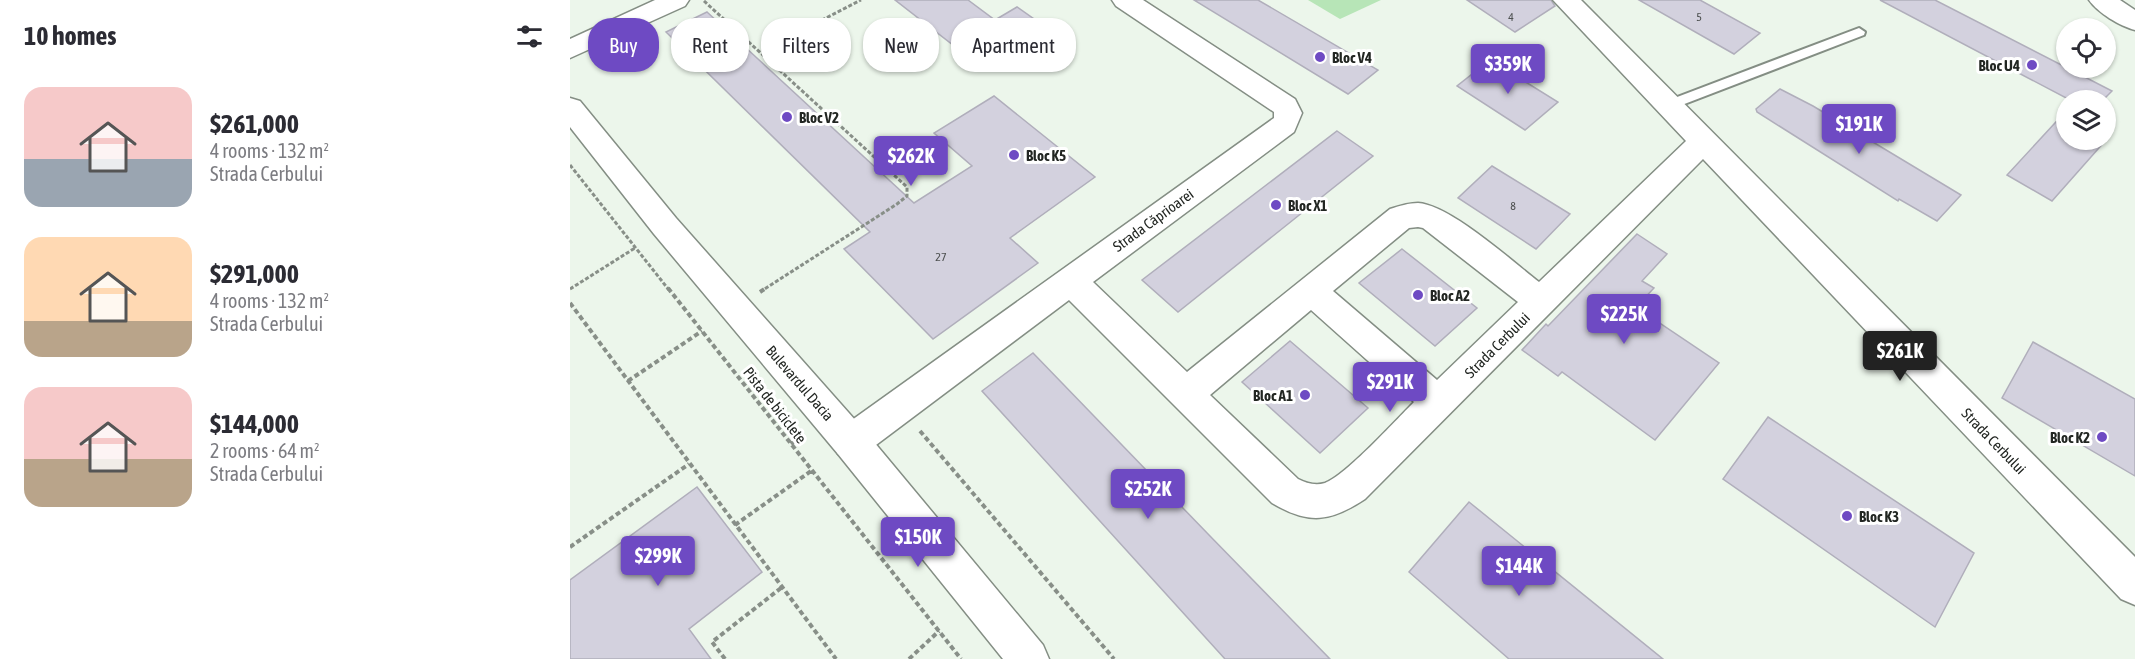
<!DOCTYPE html>
<meta charset="utf-8">
<style>
:root{--surface:#fff;--page:#f7f7f7;--text:#2b2b33;--muted:#7c7c81;--accent:#6e4ac3}
body{margin:0;font-family:"Asap Condensed",sans-serif;background:var(--page);color:var(--text);height:100vh;display:flex;flex-direction:column;font-size:22px;white-space:nowrap}
*{box-sizing:border-box;margin:0}
p{font-size:20px;color:var(--muted)}
.icon{flex:none;width:33px;height:33px;fill:none;stroke:currentColor;stroke-width:2;stroke-linecap:round;stroke-linejoin:round}
.map{position:relative;flex:1;overflow:hidden}
.sheet{display:flex;flex-direction:column;background:var(--surface);width:570px}
.sheet>*{flex:none}
.guide{position:absolute;left:18px;top:18px;width:570px;height:54px;display:flex;gap:12px}
.controls{position:absolute;left:1486px;top:18px;display:grid;gap:12px}
.controls a{display:grid;place-items:center;width:60px;height:60px;border-radius:50%;background:var(--surface);box-shadow:0 2px 4px #0004;font-size:30px}
.price{position:absolute;translate:-50% -51px;padding:0 14px;border-radius:6px;background:var(--accent);color:#fff;font-size:20px;line-height:39px;filter:drop-shadow(0 2px 3px #0008)}
.price::after{content:'';position:absolute;left:50%;top:36px;width:18px;height:14px;margin-left:-9px;background:inherit;clip-path:polygon(0 0,100% 0,50% 100%)}
.price.selected{background:#222;color:#fff}
ul{padding:0;list-style:none}
li{display:flex;align-items:center;gap:18px;height:150px;padding:0 24px}
li span{display:grid;place-items:center;flex:none;width:168px;height:120px;border-radius:18px;color:#555}
li>.icon{margin-inline-start:auto}
span .icon{width:72px;height:72px;fill:#fffc;stroke-width:1}
li b{font-size:26px}
h2{display:flex;justify-content:space-between;align-items:center;height:72px;padding:0 24px;font-size:26px}
.chip{padding:0 21px;border-radius:24px;background:var(--surface);box-shadow:0 2px 4px #0004;font-size:21px;line-height:54px}
.chip.selected{background:var(--accent);color:#fff}
main{display:flex;flex:1;min-height:0}
.map>svg:first-child{display:block}
.green{fill:#b7e5b7}
.building{fill:#d3d1de;stroke:#b0aebb;stroke-width:1.5}
.lines{fill:none;stroke-linecap:round;stroke-linejoin:round}
.lane-casing{stroke:#848e84;stroke-width:4}
.street-casing{stroke:#848e84;stroke-width:3}
.secondary-casing{stroke:#848e84;stroke-width:3}
.primary-casing{stroke:#848e84;stroke-width:3}
.path-far1{stroke:#888f88;stroke-width:3;stroke-dasharray:4 2;stroke-linecap:butt}
.path{stroke:#888f88;stroke-width:4;stroke-dasharray:5 3;stroke-linecap:butt}
.lane{fill:#fff;fill-rule:evenodd}
.street{fill:#fff;fill-rule:evenodd}
.secondary{fill:#fff;fill-rule:evenodd}
.primary{fill:#fff;fill-rule:evenodd}
.poi-dot{fill:#6e4ac3;stroke:#fff;stroke-width:2}
.labels{text-anchor:middle;dominant-baseline:central;stroke-width:6;stroke-linejoin:round;paint-order:stroke}
.number-label{font-size:12px;fill:#4e5151}
.poi-label{font-size:15px;font-weight:bold;fill:#222622;stroke:#fff;text-anchor:start}
.street-label{font-size:15px;fill:#222622;stroke:#fff}
</style>
<main>
<section class="sheet">
<h2>10 homes<svg class="icon" aria-label="filters" viewBox="0 0 24 24"><path d="M4 7h16M4 17h16"/><circle cx="9" cy="7" r="2"/><circle cx="15" cy="17" r="2"/></svg></h2>
<ul>
<li><span style="background:linear-gradient(#f6c9c9 60%,#9aa5b1 0)"><svg class="icon" aria-label="home" viewBox="0 0 24 24"><path d="M3 11l9-7 9 7M6 9v11h12V9"/></svg></span><div><b>$261,000</b><p>4 rooms · 132 m²</p><p>Strada Cerbului</p></div></li>
<li><span style="background:linear-gradient(#ffd9b3 70%,#b9a48a 0)"><svg class="icon" aria-label="home" viewBox="0 0 24 24"><path d="M3 11l9-7 9 7M6 9v11h12V9"/></svg></span><div><b>$291,000</b><p>4 rooms · 132 m²</p><p>Strada Cerbului</p></div></li>
<li><span style="background:linear-gradient(#f6c9c9 60%,#b9a48a 0)"><svg class="icon" aria-label="home" viewBox="0 0 24 24"><path d="M3 11l9-7 9 7M6 9v11h12V9"/></svg></span><div><b>$144,000</b><p>2 rooms · 64 m²</p><p>Strada Cerbului</p></div></li>
</ul>
</section>
<div class="map">
<svg width="1565" height="659" viewBox="0 0 1565 659">
<rect width="100%" height="100%" fill="#ecf6eb"/>
<path class="green" d="M738,0H811L770,19Z"/>
<path class="building" d="M325,0H398L425,20L447,7L498,43L457,69L406,31L383,45Z
M624,0H688L808,70L778,94Z
M897,0H981L985,6L945,32Z
M1069,0H1130L1190,33L1164,54Z
M1310,0H1365L1542,91L1533,100H1500Z
M137,12L344,203L402,166L364,133L424,96L525,177L440,238L468,263L363,339L274,249L300,232L96,32Z
M920,60L988,102L955,130L887,86Z
M1210,89L1243,106L1391,195L1367,221L1329,199L1328,201L1187,112L1186,109Z
M1497,110V140H1536L1482,201L1437,175Z
M767,131L803,156L608,312L572,280Z
M922,166L1000,214L966,249L888,198Z
M1067,234L1097,254L1072,281L1084,288L1066,307L1149,363L1085,440L992,372L988,376L952,350L976,324L978,326Z
M832,249L907,308L865,346L789,283Z
M720,341L798,408L750,453L672,382Z
M1463,342L1565,399V476L1432,398Z
M463,353L639,535L760,659H655L412,391Z
M1198,417L1404,553L1365,627L1153,479Z
M127,487L192,572L119,629L141,659H0V580Z
M899,502L1093,659H939L839,572Z"/>
<g class="lines">
<g class="lane-casing">
<path id="lane" d="M1289,28L1295,32L1294,35L1104,108H1094L1092,105L1094,102Z"/>
</g>
<g class="street-casing">
<path id="street" d="M85,0H119L115,6L0,58V39Z
M542,0H573L725,99L732,113L724,132L523,282L617,372L820,209C829,206 839,203 848,203C880,205 942,261 969,282L1116,141L983,0H1011L1565,557V605L1551,599L1133,159L795,499C760,522 739,525 702,503L499,300L294,454L281,458L268,454L263,442L268,430L704,118V112L546,6ZM848,227L853,228L948,302L867,380L763,291L839,228ZM741,310L844,402C825,421 776,475 755,483C745,486 736,483 728,479L640,395Z"/>
</g>
<g class="secondary-casing">
<path id="secondary" d="M0,98L10,101L106,218L294,430L473,645L479,659H433L268,454L84,234L0,127Z"/>
</g>
<g class="primary-casing">
<path id="primary" d="M1519,0H1550L1565,10V30C1550,26 1528,13 1519,0Z"/>
</g>
<path class="path-far1" d="M134,1L337,187V196L327,204L193,290
M225,34L291,0
M0,165L99,290
M0,289L65,248"/>
<path class="path" d="M98,288L391,659
M190,292L196,288
M0,303L266,659
M58,381L132,331
M350,431L544,659
M221,444L232,436
M165,525L241,471
M0,547L119,464
M155,659L142,642L211,588
M339,659L369,631"/>
<use href="#lane" class="lane"/>
<use href="#street" class="street"/>
<use href="#secondary" class="secondary"/>
<use href="#primary" class="primary"/>
</g>
<g class="poi-dot">
<circle cx="750" cy="57" r="6"/>
<circle cx="1462" cy="65" r="6"/>
<circle cx="217" cy="117" r="6"/>
<circle cx="444" cy="155" r="6"/>
<circle cx="706" cy="205" r="6"/>
<circle cx="848" cy="295" r="6"/>
<circle cx="735" cy="395" r="6"/>
<circle cx="1532" cy="437" r="6"/>
<circle cx="1277" cy="516" r="6"/>
</g>
<g class="labels">
<g class="number-label">
<text x="941" y="17">4</text>
<text x="1129" y="17">5</text>
<text x="943" y="206">8</text>
<text x="371" y="257">27</text>
</g>
<g class="poi-label">
<text x="762" y="57">Bloc V4</text>
<text x="1450" y="65" text-anchor="end">Bloc U4</text>
<text x="229" y="117">Bloc V2</text>
<text x="456" y="155">Bloc K5</text>
<text x="718" y="205">Bloc X1</text>
<text x="860" y="295">Bloc A2</text>
<text x="723" y="395" text-anchor="end">Bloc A1</text>
<text x="1520" y="437" text-anchor="end">Bloc K2</text>
<text x="1289" y="516">Bloc K3</text>
</g>
<g class="street-label">
<text transform="translate(583 220) rotate(-36)">Strada Căprioarei</text>
<text transform="translate(927 345) rotate(-45)">Strada Cerbului</text>
<text transform="translate(230 383) rotate(49)">Bulevardul Dacia</text>
<text transform="translate(205 405) rotate(52)">Pista de biciclete</text>
<text transform="translate(1424 441) rotate(46)">Strada Cerbului</text>
</g>
</g>
</svg>
<div class="controls">
<a><svg class="icon" aria-label="locate" viewBox="0 0 24 24"><circle cx="12" cy="12" r="6"/><path d="M12 2v4M12 18v4M2 12h4M18 12h4"/></svg></a>
<a><svg class="icon" aria-label="layers" viewBox="0 0 24 24"><path d="M12 4l9 5-9 5-9-5zM3 14l9 5 9-5"/></svg></a>
</div>
<b class="price" style="left:938px;top:95px">$359K</b>
<b class="price" style="left:1289px;top:155px">$191K</b>
<b class="price" style="left:341px;top:187px">$262K</b>
<b class="price" style="left:1054px;top:345px">$225K</b>
<b class="price selected" style="left:1330px;top:382px">$261K</b>
<b class="price" style="left:820px;top:413px">$291K</b>
<b class="price" style="left:578px;top:520px">$252K</b>
<b class="price" style="left:348px;top:568px">$150K</b>
<b class="price" style="left:88px;top:587px">$299K</b>
<b class="price" style="left:949px;top:597px">$144K</b>
<div class="guide">
<a class="chip selected">Buy</a>
<a class="chip">Rent</a>
<a class="chip">Filters</a>
<a class="chip">New</a>
<a class="chip">Apartment</a>
</div>
</div>
</main>
